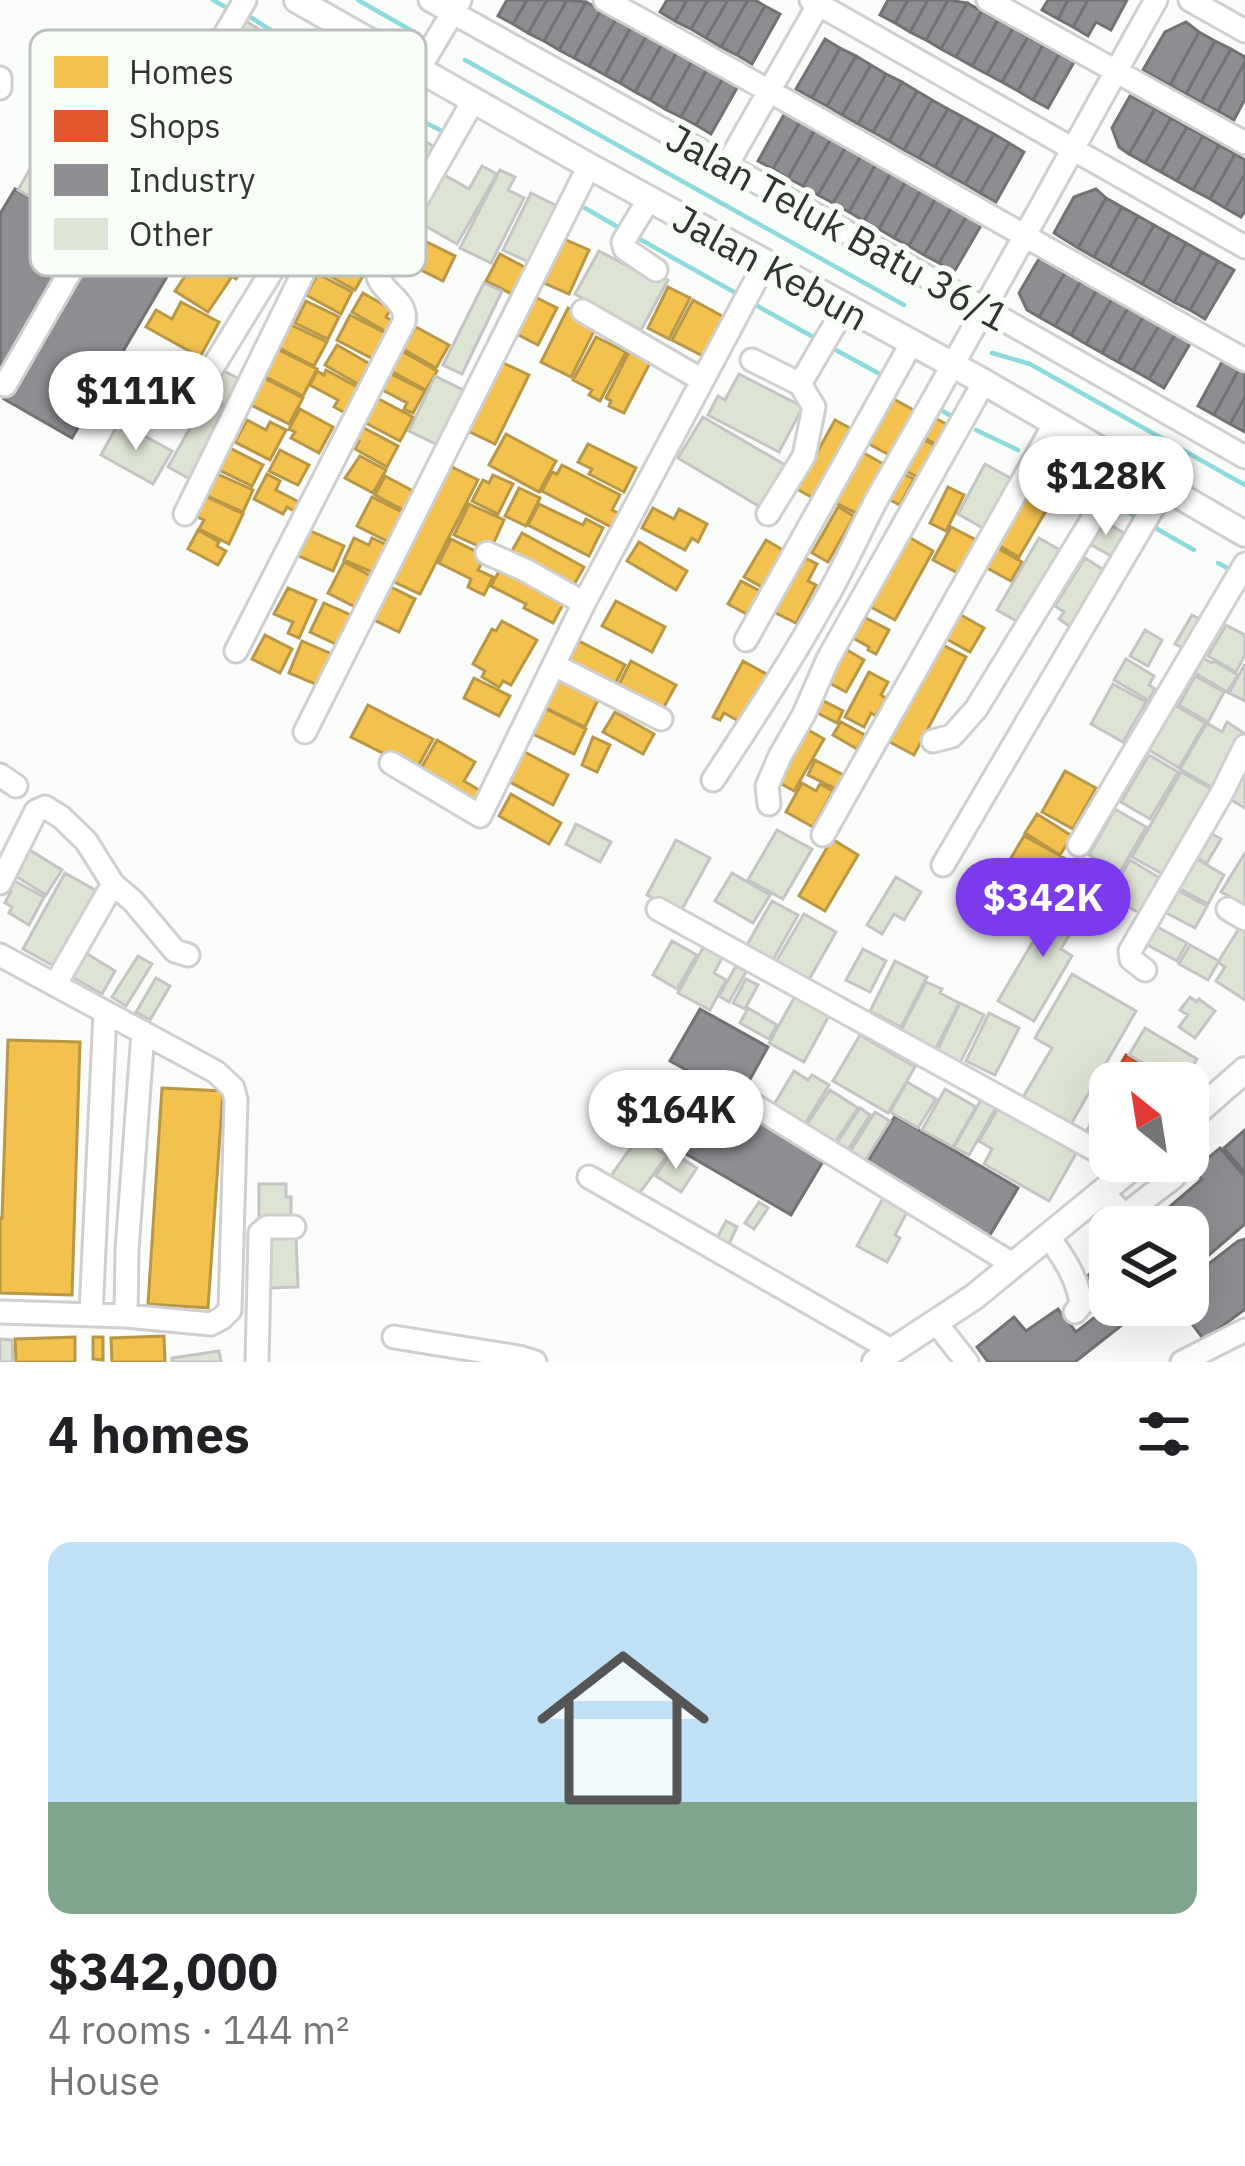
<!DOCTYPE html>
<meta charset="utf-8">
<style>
:root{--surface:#fff;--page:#f6f6f6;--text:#202124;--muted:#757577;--accent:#7c3aed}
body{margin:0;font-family:"IBM Plex Sans",sans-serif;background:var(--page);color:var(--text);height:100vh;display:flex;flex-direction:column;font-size:45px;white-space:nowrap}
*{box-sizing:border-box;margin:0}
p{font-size:39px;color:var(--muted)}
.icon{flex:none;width:66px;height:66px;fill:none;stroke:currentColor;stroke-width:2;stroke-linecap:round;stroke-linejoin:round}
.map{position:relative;height:1362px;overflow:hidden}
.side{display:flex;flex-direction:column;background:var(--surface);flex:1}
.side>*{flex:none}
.needle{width:78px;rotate:330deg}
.buttons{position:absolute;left:1089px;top:1062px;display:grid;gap:24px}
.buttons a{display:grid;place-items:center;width:120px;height:120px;border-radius:24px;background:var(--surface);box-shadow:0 12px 48px #0002;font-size:60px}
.price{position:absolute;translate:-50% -102px;padding:0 27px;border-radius:42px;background:#fff;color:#222;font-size:39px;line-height:78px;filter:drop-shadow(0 3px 6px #0008)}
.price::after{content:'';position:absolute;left:50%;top:72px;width:36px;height:27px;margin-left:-18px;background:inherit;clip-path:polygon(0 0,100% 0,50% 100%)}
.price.on{background:var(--accent);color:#fff}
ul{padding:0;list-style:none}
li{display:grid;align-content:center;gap:24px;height:636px;padding:0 48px}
li span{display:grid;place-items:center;height:372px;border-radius:24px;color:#555}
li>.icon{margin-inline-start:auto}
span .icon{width:216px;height:216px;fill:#fffc;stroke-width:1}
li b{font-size:51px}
h2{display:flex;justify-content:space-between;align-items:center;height:144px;padding:0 48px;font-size:51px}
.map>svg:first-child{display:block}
.homes{fill:#f2c14e;stroke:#b89746;stroke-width:3}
.shops{fill:#e4572e;stroke:#af4c2f;stroke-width:3}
.industry{fill:#8d8d92;stroke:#727275;stroke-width:3}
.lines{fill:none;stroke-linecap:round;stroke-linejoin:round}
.stream{stroke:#8cdadd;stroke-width:4.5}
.building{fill:#dee4d4;stroke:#c3c4c3;stroke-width:3}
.minor-casing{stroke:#cecfce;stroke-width:27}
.major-casing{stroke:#cecfce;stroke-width:30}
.minor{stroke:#fefffe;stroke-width:21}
.major{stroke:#fefffe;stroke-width:24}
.labels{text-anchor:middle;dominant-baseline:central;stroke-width:12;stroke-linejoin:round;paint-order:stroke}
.street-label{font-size:39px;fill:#323432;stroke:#f8fdf8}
.key{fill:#f8fdf8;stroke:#bdc1bd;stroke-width:3}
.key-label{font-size:33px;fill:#323432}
</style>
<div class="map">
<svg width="1245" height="1362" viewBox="0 0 1245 1362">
<rect width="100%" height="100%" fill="#f9fcf9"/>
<path class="homes" d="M211,231L251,258L236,279L197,253Z
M564,239L589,250L569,294L544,283Z
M427,242L455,256L443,281L415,267Z
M330,246L368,267L355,290L317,269Z
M500,254L530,270L516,296L486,281Z
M198,257L231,278L208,312L175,291Z
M318,274L352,292L341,314L306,295Z
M668,287L690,298L669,339L648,328Z
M363,293L391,309L386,317L394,322L388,333L352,312Z
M531,295L557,308L538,345L513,332Z
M693,300L724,317L703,356L672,340Z
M306,301L339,317L328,339L295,323Z
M181,302L219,322L200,357L146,327L156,310L172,319Z
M568,308L598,323L571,377L541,362Z
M350,315L389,335L375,360L337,340Z
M289,324L327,342L314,366L277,347Z
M416,327L449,345L436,368L403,349Z
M596,337L626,352L600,401L589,395L592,390L573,380Z
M337,345L370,364L358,384L325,365Z
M277,349L317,369L303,396L264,376Z
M400,350L437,371L426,390L389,370Z
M629,352L650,363L624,413L609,406L611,401L606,398Z
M497,360L529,375L495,444L464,429Z
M326,370L363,390L349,415L334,407L338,400L310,385L317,371L324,375Z
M387,372L425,391L413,413L404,409L407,403L379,388Z
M262,377L303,398L289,424L249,404Z
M375,397L413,417L400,441L362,421Z
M892,398L919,413L895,458L867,443Z
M300,409L333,427L319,453L291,438L295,432L289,429Z
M931,416L952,427L940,447L920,435Z
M247,420L266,430L270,422L286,430L270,460L235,442Z
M835,420L859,433L820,502L797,489Z
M362,427L398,446L387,467L355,449L359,441L355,439Z
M506,434L556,461L539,492L489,465Z
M922,439L938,447L921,479L904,470Z
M588,444L636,468L624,492L589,474L592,469L578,462Z
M226,446L263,465L252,486L215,468Z
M280,450L309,465L298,485L269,471Z
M862,452L887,466L860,515L834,502Z
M360,456L386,470L373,493L345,478Z
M562,465L620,495L612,510L622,515L615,529L542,491L552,472L557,474Z
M450,466L478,480L420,594L392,581Z
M213,472L253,490L243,512L203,494Z
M899,472L914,479L900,505L886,498Z
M267,474L280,481L276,490L299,502L294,511L287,507L283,514L254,499Z
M493,475L513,484L498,514L472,501L483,480L489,483Z
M385,476L417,493L407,512L375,495Z
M948,487L964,495L946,531L930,523Z
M519,488L540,498L526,526L505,516Z
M203,495L243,514L229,544L199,529L204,520L193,515Z
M372,497L406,514L391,543L357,526Z
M1026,497L1047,509L1019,557L998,545Z
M469,504L504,520L490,551L454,535Z
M539,504L583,525L586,519L603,528L589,556L528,525Z
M838,507L854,516L828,562L812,553Z
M653,508L674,519L679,509L707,524L698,542L692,538L685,550L642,528Z
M951,527L982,543L965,577L933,560Z
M304,528L344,546L333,571L292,553Z
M198,530L219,542L217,546L226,551L218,565L188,549Z
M522,533L584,567L571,590L509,556Z
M907,536L933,551L895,620L869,606Z
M354,538L369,545L372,538L387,545L374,573L344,560Z
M451,539L485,556L478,570L493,577L484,595L468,587L471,579L439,563Z
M766,540L788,553L767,590L744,577Z
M639,542L687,571L676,590L627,561Z
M996,547L1022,562L1011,581L985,567Z
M803,557L817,564L808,581L816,585L796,623L774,612Z
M344,562L373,577L357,608L328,593Z
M503,564L567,597L553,623L524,608L526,604L491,586Z
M741,581L764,593L752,617L728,604Z
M385,584L415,599L399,632L368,617Z
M288,588L316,600L299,638L288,633L293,622L274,614Z
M616,601L665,627L652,652L602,626Z
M324,603L353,616L340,646L310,632Z
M954,611L984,628L970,652L941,636Z
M862,616L889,630L876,654L868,650L869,647L851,637Z
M502,621L537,640L511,685L503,681L499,687L482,677L485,671L473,664L492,629L496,631Z
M265,635L292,649L280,673L252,659Z
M302,641L334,655L320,686L289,673Z
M579,641L625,665L614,686L568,662Z
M939,643L966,657L914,755L888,741Z
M842,647L864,660L846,692L824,680Z
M631,661L676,685L659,716L615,692Z
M743,661L770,676L744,724L724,713L720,720L713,717Z
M869,672L888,682L881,695L886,698L876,716L871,713L864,727L845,717Z
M474,678L510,696L499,716L464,698Z
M559,678L599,698L585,727L544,707Z
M818,698L843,711L837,723L812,710Z
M368,705L433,739L416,770L351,737Z
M544,708L586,729L574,754L531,733Z
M615,712L654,734L643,754L603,732Z
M841,722L865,735L857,749L833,735Z
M803,727L824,739L794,791L773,779Z
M593,737L610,745L597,772L582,765Z
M437,740L475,762L464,781L484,793L477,805L419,772Z
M521,750L568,775L553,805L506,780Z
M815,760L847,777L840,791L808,775Z
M1065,771L1096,788L1073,829L1042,812Z
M802,783L816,791L820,784L833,791L813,827L786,812Z
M511,794L561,823L549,844L499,816Z
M1037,814L1072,836L1060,855L1025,833Z
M1024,836L1066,859L1054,882L1011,858Z
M832,839L858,855L825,911L799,896Z
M8,1040L80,1042L72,1295L0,1293V1218H2Z
M162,1088L223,1091L208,1308L148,1304Z
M164,1336L165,1362H112L111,1338Z
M75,1337V1362H16L15,1339Z
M93,1337H103V1360L93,1359Z"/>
<path class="shops" d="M1126,1055L1173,1081L1171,1083H1110V1087L1108,1086Z"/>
<path class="industry" d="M507,0H527L513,24L498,16Z
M527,0H547L528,33L513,24Z
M547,0H567L544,41L528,33Z
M567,0L586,2L559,50L544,41Z
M667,0H687L675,21L660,12Z
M687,0H708L691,29L675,21Z
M708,0H728L706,38L691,29Z
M728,0H748L721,47L706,38Z
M748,0H755L765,6L737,55L721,47Z
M888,0H908L895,23L880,15Z
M908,0H928L910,32L895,23Z
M928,0H948L926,40L910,32Z
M948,0L967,3L941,49L926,40Z
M1048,0H1068L1058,19L1042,10Z
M1068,0H1088L1073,27L1058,19Z
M1088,0H1127L1111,30L1096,22L1088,36L1073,27Z
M586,2L601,10L574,58L559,50Z
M967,3L982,11L956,57L941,49Z
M765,6L780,14L752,64L737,55Z
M601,10L616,19L589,66L574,58Z
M982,11L998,20L972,66L956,57Z
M616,19L631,27L605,75L589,66Z
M998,20L1013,28L987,74L972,66Z
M1186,22L1199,32L1170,85L1143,70L1165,32Z
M631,27L647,35L620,83L605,75Z
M1013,28L1028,37L1002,82L987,74Z
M1199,32L1215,41L1186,94L1170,85Z
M647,35L662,44L635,92L620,83Z
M1028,37L1043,45L1018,91L1002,82Z
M825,39L840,48L812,98L796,89Z
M1215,41L1231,49L1201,102L1186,94Z
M662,44L677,52L650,100L635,92Z
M1043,45L1059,54L1033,100L1018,91Z
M840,48L856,56L827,106L812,98Z
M1231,49L1245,57V62L1218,111L1201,102Z
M677,52L692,61L665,109L650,100Z
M1059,54L1074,62L1048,108L1033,100Z
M856,56L871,65L842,115L827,106Z
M692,61L707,69L681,117L665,109Z
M1245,62V99L1234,120L1218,111Z
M871,65L886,74L858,124L842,115Z
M707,69L723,78L696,125L681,117Z
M886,74L902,82L873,132L858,124Z
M723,78L738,86L711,134L696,125Z
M902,82L917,91L889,141L873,132Z
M917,91L932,100L904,150L889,141Z
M1130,96L1155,109L1129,154L1119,147L1112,128Z
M932,100L948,109L919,158L904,150Z
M948,109L963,117L935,167L919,158Z
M1155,109L1171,118L1145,163L1129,154Z
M786,111L801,120L773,169L758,161Z
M963,117L979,126L950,176L935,167Z
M1171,118L1187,127L1161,172L1145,163Z
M801,120L816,128L788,178L773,169Z
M979,126L994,134L965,184L950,176Z
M1187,127L1203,136L1177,181L1161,172Z
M816,128L832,137L803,186L788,178Z
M994,134L1009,143L980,193L965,184Z
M1203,136L1219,145L1193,190L1177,181Z
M832,137L847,145L818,195L803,186Z
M1009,143L1024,152L996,202L980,193Z
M847,145L862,154L833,203L818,195Z
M1219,145L1235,154L1210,199L1193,190Z
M862,154L877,162L849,212L833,203Z
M1235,154L1245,160V174L1225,208L1210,199Z
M877,162L892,171L864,221L849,212Z
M892,171L907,179L879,229L864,221Z
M1245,174V211L1241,217L1225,208Z
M907,179L922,188L894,238L879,229Z
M922,188L937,196L909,246L894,238Z
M15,189L89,234L0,379V214Z
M1096,189L1106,198L1078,248L1054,233L1074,197Z
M937,196L953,205L924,255L909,246Z
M1106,198L1122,207L1094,257L1078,248Z
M953,205L968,214L939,263L924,255Z
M1122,207L1138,216L1110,266L1094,257Z
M968,214L983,222L954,272L939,263Z
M1138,216L1154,225L1126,275L1110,266Z
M1154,225L1170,234L1142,284L1126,275Z
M104,229L172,268L72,438L4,399Z
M1170,234L1186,243L1158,293L1142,284Z
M1186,243L1202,252L1174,302L1158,293Z
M1202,252L1218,261L1190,310L1174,302Z
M1040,257L1066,271L1039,317L1027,310L1019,293Z
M1218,261L1234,270L1205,319L1190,310Z
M1066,271L1082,279L1055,326L1039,317Z
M1082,279L1098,288L1071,335L1055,326Z
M1098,288L1113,297L1086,344L1071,335Z
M1113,297L1129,306L1102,353L1086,344Z
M1129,306L1144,315L1118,362L1102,353Z
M1144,315L1160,324L1133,370L1118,362Z
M1160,324L1176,333L1149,379L1133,370Z
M1176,333L1191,342L1164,388L1149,379Z
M1223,360L1239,369L1214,415L1198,406Z
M1239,369L1245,372V397L1230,424L1214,415Z
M1245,397V432L1230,424Z
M700,1009L768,1047L739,1099L670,1061Z
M702,1087L825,1158L791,1215L669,1144Z
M895,1116L1018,1188L987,1240L864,1168Z
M1245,1130V1173L1224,1148Z
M1220,1148L1245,1177V1224L1188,1273V1227H1146L1202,1179L1194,1170Z
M1245,1239V1309L1204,1340L1178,1305H1188V1280L1238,1241Z
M1110,1240V1273L1094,1254Z
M1100,1266L1110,1280V1305H1129L1136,1314L1075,1362H988L977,1347L1014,1317L1026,1331L1058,1309L1076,1332L1108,1307L1086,1277Z"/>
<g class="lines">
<path class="stream" d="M213,0L229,9
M358,0L414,32
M247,15L369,93
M465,60L904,305
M426,123L444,132
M585,208L623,230
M636,237L741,296
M752,303L815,338
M834,349L878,373
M992,353L1030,364L1245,485
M936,407L956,419
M976,430L1018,450
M1054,470L1099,496
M1114,504L1140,519
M1152,526L1194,550
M1218,563L1229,569"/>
</g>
<path class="building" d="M246,21L307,60L292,83L231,43Z
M406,130L435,147L395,215L366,198Z
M482,166L497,174L457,244L415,220L441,173L469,189Z
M30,169L82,200L70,220L18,190Z
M500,170L515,177L508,190L524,198L491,263L460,248Z
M531,193L561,208L533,264L503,250Z
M599,251L652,279L655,273L668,280L641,330L575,294Z
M484,283L502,291L462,374L443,365Z
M222,370L247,383L232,409L208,397Z
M739,374L803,407L779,452L708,415L718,396L725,400Z
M435,376L467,392L440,446L409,431Z
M207,398L233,413L194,481L168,467Z
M703,417L792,469L767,511L678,458Z
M119,422L172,451L153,484L101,455Z
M985,464L1016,481L988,531L958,514Z
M1102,520L1124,533L1111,556L1088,543Z
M1039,538L1060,550L1018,622L997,610Z
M1085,558L1107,572L1072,628L1059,619L1064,612L1055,606Z
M1192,615L1204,621L1187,650L1175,644Z
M1226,625L1245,635V655L1236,672L1208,656Z
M1145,630L1162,640L1148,666L1130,656Z
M1203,658L1212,663L1214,661L1238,675L1227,692L1195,673Z
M1126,659L1154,676L1149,685L1155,689L1148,700L1114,680Z
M1245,664V701L1229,693Z
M1195,676L1224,692L1208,722L1179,705Z
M1113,684L1146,702L1123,742L1091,724Z
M1175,705L1205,723L1179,768L1149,750Z
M1227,722L1245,734L1213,788L1180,769L1207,723L1222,732Z
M1149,755L1178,772L1150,819L1121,802Z
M1244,770H1245V808L1228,798Z
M1181,772L1215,791L1166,876L1132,857Z
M1115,809L1146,827L1120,872L1089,855Z
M576,824L611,842L600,862L566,844Z
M777,830L812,849L783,899L748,880Z
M1205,830L1221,839L1207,863L1191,854Z
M676,840L710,858L680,913L647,895Z
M25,847L62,870L46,895L9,872Z
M1245,853V906L1243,905L1239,911L1225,903L1229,896L1221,892Z
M1190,855L1224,875L1208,904L1173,885Z
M1130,860L1163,880L1146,909L1143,907L1139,913L1124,904L1128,898L1113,889Z
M65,873L104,895L61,970L23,949Z
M732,873L770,895L753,923L715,901Z
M896,877L921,892L904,920L894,914L882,934L867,925Z
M9,878L44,897L29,925L9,913L12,907L5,903L11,891L4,887Z
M1171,887L1207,906L1195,928L1159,909Z
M1062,892L1086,906L1061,949L1072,956L1034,1021L998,1001Z
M772,901L798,915L769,967L743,952Z
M804,914L836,932L806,985L773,967Z
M1152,924L1187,943L1177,961L1142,942Z
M1240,927L1245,930V1000L1216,981L1225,967L1218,962Z
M672,941L697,955L677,989L653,975Z
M1190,945L1219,961L1208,980L1179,964Z
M704,946L723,956L714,973L726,980L710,1010L678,993Z
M863,949L886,961L870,992L846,980Z
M81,950L115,971L102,994L67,974Z
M138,956L152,964L126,1006L112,997Z
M895,961L927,977L901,1027L870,1011Z
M736,966L746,972L729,1002L719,996Z
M1072,974L1136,1011L1067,1131L1019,1104L1052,1048L1035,1038Z
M156,978L170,986L150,1020L136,1012Z
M746,979L758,985L745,1009L733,1003Z
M926,982L942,989L940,993L959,1003L934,1052L899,1034Z
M797,993L831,1012L804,1062L769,1043Z
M1190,997L1197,1002L1199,999L1215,1011L1195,1038L1179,1027L1188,1015L1180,1010Z
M960,1003L984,1015L959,1065L936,1053Z
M748,1008L777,1025L769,1039L740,1023Z
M989,1013L1019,1028L995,1075L966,1061Z
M1145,1028L1197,1059L1183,1083H1178L1129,1055Z
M860,1035L915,1067L888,1113L833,1081Z
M794,1071L808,1080L812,1075L829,1085L800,1132L772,1108Z
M907,1082L936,1099L918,1128L890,1112Z
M945,1089L976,1107L953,1147L922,1130Z
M674,1090L690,1100L673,1127L656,1117Z
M830,1090L858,1108L831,1148L803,1130Z
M1108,1091L1110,1092V1153L1083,1138Z
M981,1100L996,1108L969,1155L954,1147Z
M1000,1105L1078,1150L1049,1201L984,1164L992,1149L979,1141Z
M860,1108L870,1115L842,1159L831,1152Z
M875,1112L890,1121L860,1169L845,1160Z
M639,1136L667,1156L635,1199L608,1180Z
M671,1152L697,1168L681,1192L656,1176Z
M259,1184H286V1197H291V1225L259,1224Z
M883,1198L907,1212L895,1235L900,1238L887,1262L857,1246Z
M759,1202L768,1208L754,1229L745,1223Z
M726,1221L737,1227L728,1246L716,1240Z
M296,1236L298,1287L264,1288L263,1237Z
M0,1339L12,1340L13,1362H0Z
M219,1351L221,1362H172V1358Z"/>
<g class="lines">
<g class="minor-casing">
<path id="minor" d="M430,0L983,308L1245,457
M605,0C820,117 1031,241 1245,360
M811,0L1245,247
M988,0L1245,143
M1190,0L1245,31
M419,69L460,0
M0,78V88
M727,165L821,0
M649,199L623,242L625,249L656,270
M583,311L702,380
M752,360L800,384L845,307
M5,385L116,192L135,171L148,146L201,76L245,0
M138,405L187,389L211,370L369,113L399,57
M185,514L329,220L342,207L357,203L402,226
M768,514L804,456L814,407L800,384
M487,553L525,570L584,603
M746,640L911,344
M236,651L404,322C408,301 385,295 378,277L402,226L473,101
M554,665L661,719
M305,732L589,166
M933,741L952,736L976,709L1125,466
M391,763L480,816L584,603L765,263
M0,775L16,786
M713,780C751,722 790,663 824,602C846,565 862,525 883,488C976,326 1065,162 1156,0
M769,804L767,786L780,756L804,714L828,659L984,382
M823,835L1054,425
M1079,845L1245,564
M943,865L1164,489
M0,883L36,811L45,807L61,817L86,841L113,884L133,901L175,951L188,955
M658,909L1110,1158
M1228,909L1245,919
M0,955L216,1072L233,1088L236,1100L230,1310L222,1318L211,1324L126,1316L0,1312
M1145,970L1131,959L1130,951L1223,791L1245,746
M55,985L113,884
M744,1099L1014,1265
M589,1177L893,1351
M1102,1191L1122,1213L1126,1214L1174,1177L1176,1171L1170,1161
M1049,1237C1064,1259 1078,1278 1081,1305L1075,1312
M91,1314L105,1013
M126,1316L127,1250L143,1032
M937,1324L967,1362
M394,1337L519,1357L535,1362
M257,1362L260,1233L267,1227H294
M1182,1362L1245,1330"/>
</g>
<g class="major-casing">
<path id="major" d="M297,0L589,166L984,382L1245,534
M1188,1120L1245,1070
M875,1362L974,1297L1140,1161"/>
</g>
<use href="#minor" class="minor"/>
<use href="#major" class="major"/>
</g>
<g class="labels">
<g class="street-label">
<text transform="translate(838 227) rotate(29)">Jalan Teluk Batu 36/1</text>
<text transform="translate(771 267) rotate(29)">Jalan Kebun</text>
</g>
</g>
<rect x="30" y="30" width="396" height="246" rx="18" class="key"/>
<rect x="54" y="56" width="54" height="32" fill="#f2c14e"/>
<rect x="54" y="110" width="54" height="32" fill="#e4572e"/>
<rect x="54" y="164" width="54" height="32" fill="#8d8d92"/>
<rect x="54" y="218" width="54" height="32" fill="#dee4d4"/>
<g class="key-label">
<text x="129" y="84">Homes</text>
<text x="129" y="138">Shops</text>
<text x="129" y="192">Industry</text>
<text x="129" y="246">Other</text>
</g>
</svg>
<div class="buttons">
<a><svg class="needle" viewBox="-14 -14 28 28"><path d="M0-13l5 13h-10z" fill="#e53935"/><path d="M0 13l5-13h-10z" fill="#757577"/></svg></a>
<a><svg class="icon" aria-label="layers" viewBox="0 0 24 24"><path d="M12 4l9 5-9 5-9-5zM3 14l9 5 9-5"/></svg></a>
</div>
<b class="price" style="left:136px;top:453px">$111K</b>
<b class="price" style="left:1106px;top:538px">$128K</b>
<b class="price on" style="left:1043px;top:960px">$342K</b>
<b class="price" style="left:676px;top:1172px">$164K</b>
</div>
<section class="side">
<h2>4 homes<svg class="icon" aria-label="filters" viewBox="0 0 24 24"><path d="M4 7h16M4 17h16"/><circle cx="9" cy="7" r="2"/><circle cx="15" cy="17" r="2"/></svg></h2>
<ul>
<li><span style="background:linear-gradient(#bfe0f5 70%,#7fa58c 0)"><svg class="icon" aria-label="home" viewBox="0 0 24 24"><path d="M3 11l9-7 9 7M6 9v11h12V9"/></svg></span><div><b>$342,000</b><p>4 rooms · 144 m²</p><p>House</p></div></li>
</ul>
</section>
